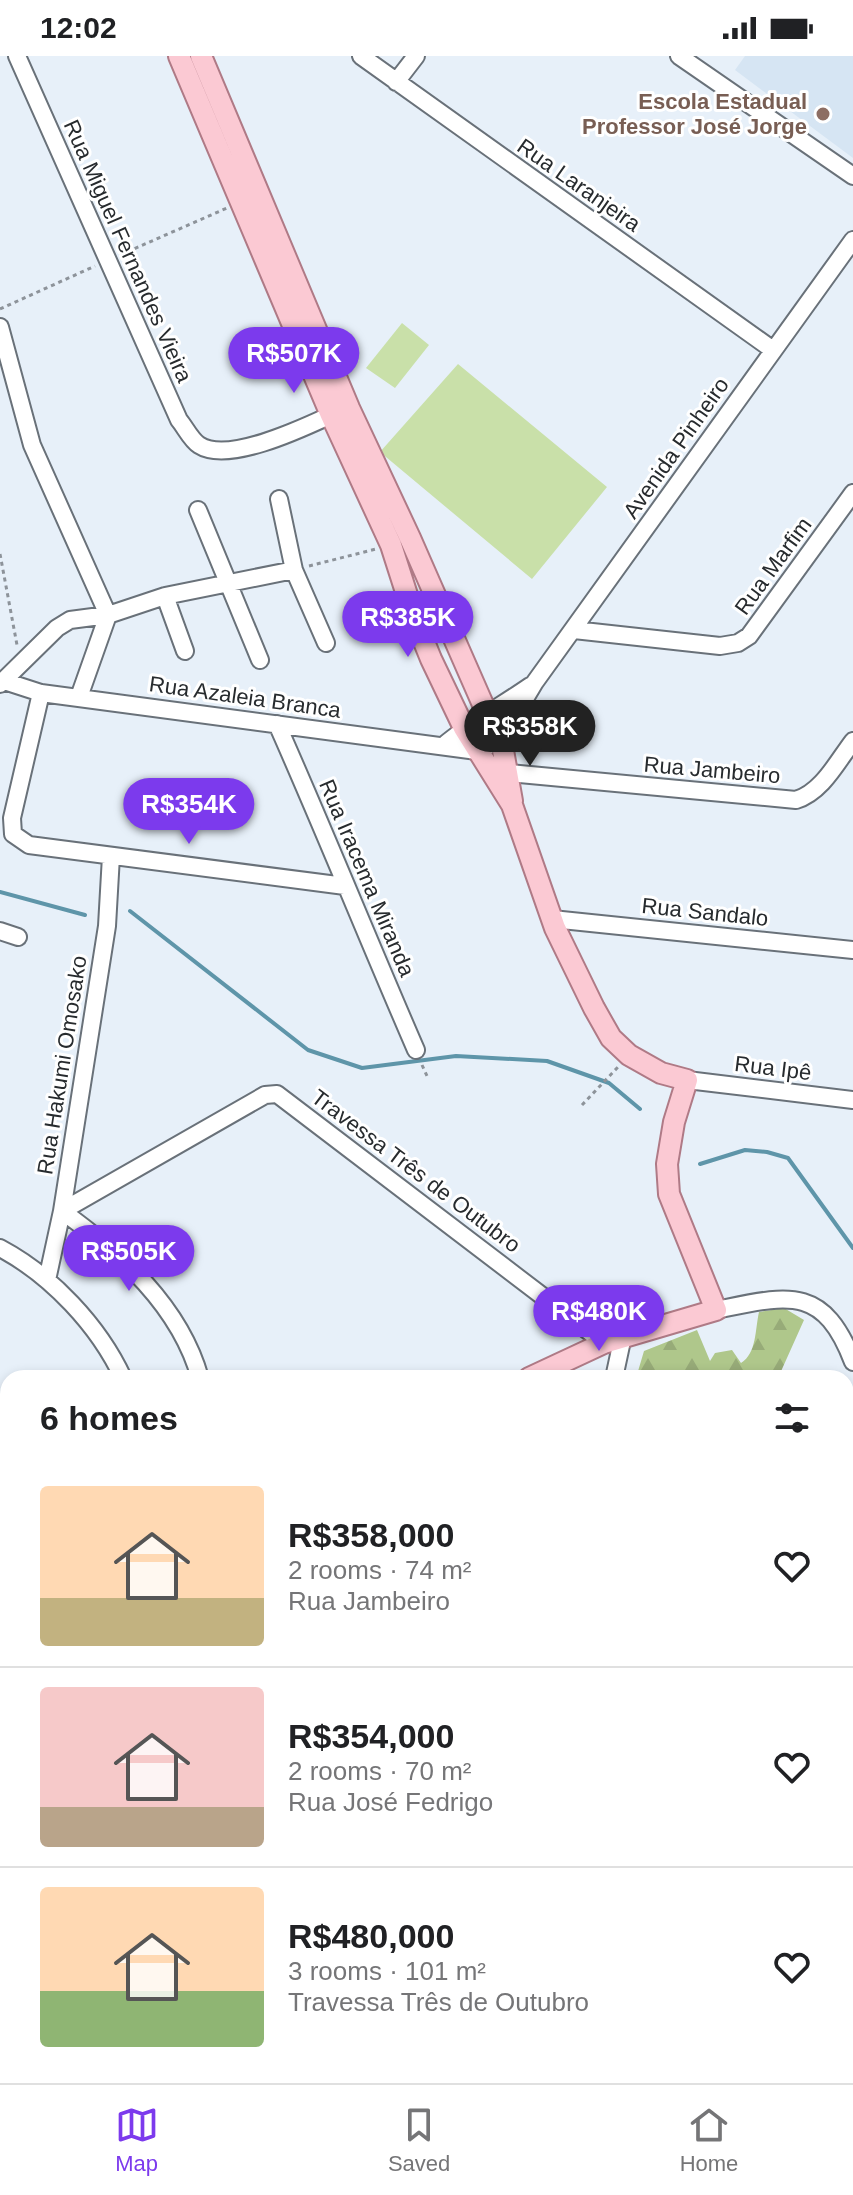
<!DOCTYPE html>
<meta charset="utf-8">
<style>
:root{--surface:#fff;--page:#f2f2f2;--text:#202124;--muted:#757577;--line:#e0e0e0;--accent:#7c3aed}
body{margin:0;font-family:Arial,sans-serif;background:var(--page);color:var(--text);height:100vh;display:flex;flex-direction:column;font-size:30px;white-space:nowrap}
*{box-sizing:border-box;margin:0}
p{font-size:26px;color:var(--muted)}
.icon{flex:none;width:44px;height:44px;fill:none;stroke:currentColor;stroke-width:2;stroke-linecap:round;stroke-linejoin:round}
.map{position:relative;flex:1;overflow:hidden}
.drawer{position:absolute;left:0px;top:1314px;width:854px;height:714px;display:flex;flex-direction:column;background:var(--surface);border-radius:24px 24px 0 0;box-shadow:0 4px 12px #0003}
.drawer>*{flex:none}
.price{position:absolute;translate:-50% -68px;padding:0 18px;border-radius:28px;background:var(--accent);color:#fff;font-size:26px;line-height:52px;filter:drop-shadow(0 2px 4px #0008)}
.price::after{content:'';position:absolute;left:50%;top:48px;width:24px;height:18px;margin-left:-12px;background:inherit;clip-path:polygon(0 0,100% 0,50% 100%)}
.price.on{background:#222;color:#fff}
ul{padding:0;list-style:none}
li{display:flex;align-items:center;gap:24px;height:200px;padding:0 40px}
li+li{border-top:2px solid var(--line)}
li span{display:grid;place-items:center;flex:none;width:224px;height:160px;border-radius:8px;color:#555}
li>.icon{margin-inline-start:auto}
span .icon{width:96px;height:96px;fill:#fffc;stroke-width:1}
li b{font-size:34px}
h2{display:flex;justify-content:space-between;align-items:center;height:96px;padding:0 40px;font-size:34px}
.status{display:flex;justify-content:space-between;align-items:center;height:56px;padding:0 40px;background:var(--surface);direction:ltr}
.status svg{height:22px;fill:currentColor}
.tab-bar{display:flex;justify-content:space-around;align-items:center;height:112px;border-top:2px solid var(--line);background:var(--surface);font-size:22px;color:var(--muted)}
.tab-bar a{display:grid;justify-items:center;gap:4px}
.tab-bar .on{color:var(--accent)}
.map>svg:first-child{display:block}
.built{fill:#d6e5f3}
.forest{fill:url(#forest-firs)}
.garden{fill:#c9e0a9}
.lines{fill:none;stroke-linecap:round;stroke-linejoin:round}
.stream{stroke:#5e95a9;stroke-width:4}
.minor-casing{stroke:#697179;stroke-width:20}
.major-casing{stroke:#af7a86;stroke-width:24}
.path{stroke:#8d939a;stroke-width:3;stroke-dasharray:4 4;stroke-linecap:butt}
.minor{stroke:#fff;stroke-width:16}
.major{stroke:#fbc9d3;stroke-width:20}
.education-dot{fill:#8d6e63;stroke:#fff;stroke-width:3}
.labels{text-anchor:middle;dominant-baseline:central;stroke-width:6;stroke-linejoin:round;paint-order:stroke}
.education-label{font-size:22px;font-weight:bold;fill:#785e54;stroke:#fff;text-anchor:end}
.street-label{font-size:22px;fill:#272b2e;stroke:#fff}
</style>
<div class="status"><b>12:02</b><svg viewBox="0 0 49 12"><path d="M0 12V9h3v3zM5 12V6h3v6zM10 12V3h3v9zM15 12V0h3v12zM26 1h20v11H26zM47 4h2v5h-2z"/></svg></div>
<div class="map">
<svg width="853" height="2027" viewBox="0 0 853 2027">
<defs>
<pattern id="forest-firs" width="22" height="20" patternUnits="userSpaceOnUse" patternTransform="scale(2)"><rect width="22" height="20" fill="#afc78b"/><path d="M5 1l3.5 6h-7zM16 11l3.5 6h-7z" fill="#97ab78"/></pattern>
</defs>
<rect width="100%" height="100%" fill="#e7f0f9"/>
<path class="built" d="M745,0H853V102L735,14Z
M94,2020H225L222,2027H92Z"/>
<path class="forest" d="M784,1252L804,1264L778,1322H636L644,1295L697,1274L710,1305L715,1297L732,1294L741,1307C757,1297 755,1273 759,1256Z"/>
<path class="garden" d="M402,267L429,289L395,332L366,312Z
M458,308L607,431L532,523L380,396Z"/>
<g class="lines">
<path class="stream" d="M0,836L85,859
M130,855L308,994L362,1012L456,1000L547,1005L609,1027L640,1053
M700,1108L745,1094L767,1096L788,1102L853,1192"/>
<g class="minor-casing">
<path id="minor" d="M17,0L179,364C185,371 191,384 199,389C228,408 303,372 331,359
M361,0L773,294
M679,0L853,120
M396,26L416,0
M0,271L32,389L108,559L79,641
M279,443L294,514L326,587
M198,454L260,604
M165,540L185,595
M574,574L720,590L738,587L749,580L853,437
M4,625L41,637L477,695L501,683L535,626L853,184
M0,628L57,572L70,564L108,559L165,540L294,514
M41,637L12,762L13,778L29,789L345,830
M277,668C325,776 369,886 416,994
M443,690C470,667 501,650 530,630
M499,719L509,717L796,744C822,736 837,706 853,685
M552,863L853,894
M0,875L18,881
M687,1024L853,1044
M0,1192C51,1219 99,1270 123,1322
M47,1224L62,1155L107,870L111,800
M716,1254C786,1240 823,1227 853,1306
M200,1322C180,1250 120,1197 62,1155L265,1039L277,1038L604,1287
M614,1322L623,1280
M846,1490L853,1478
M0,1515L8,1514
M846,1706H853
M0,1742L8,1741
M0,1860L8,1859
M846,1968L853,1954
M0,1973L8,1972
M85,2027L87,2020
M572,2027L574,2020
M596,2027L598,2020"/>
</g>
<g class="major-casing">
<path id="major" d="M179,0L331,359L391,489L414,561L431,603L464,672L512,749L555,872L594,952L611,982L629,999L661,1017L687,1024L674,1066L667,1108L669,1138L716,1254L604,1287L529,1322
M201,0L349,352L410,482L488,660L501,683L512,745
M0,1593L8,1595
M835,2020L842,2027"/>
</g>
<path class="path" d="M120,199L227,152
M0,253L95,210
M0,498L17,589
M309,510L376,493
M422,1009L427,1020
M582,1049L618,1011"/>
<use href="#minor" class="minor"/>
<use href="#major" class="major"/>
</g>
<circle class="education-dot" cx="823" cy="58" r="8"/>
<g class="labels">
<g class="education-label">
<text x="807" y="45">Escola Estadual<tspan x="807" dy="25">Professor José Jorge</tspan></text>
</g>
<g class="street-label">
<text transform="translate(579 129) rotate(35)">Rua Laranjeira</text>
<text transform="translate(128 195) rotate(66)">Rua Miguel Fernandes Vieira</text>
<text transform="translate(676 392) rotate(-55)">Avenida Pinheiro</text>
<text transform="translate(773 510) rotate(-54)">Rua Marfim</text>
<text transform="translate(245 641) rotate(8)">Rua Azaleia Branca</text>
<text transform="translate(712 714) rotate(5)">Rua Jambeiro</text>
<text transform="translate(367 822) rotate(67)">Rua Iracema Miranda</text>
<text transform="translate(705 856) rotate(6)">Rua Sandalo</text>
<text transform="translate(62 1009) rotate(-81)">Rua Hakumi Omosako</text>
<text transform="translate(773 1012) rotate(7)">Rua Ipê</text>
<text transform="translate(416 1115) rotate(37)">Travessa Três de Outubro</text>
</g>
</g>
</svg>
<b class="price" style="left:294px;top:339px">R$507K</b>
<b class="price" style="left:408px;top:603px">R$385K</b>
<b class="price on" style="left:530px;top:712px">R$358K</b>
<b class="price" style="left:189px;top:790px">R$354K</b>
<b class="price" style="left:129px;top:1237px">R$505K</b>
<b class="price" style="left:599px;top:1297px">R$480K</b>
<section class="drawer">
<h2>6 homes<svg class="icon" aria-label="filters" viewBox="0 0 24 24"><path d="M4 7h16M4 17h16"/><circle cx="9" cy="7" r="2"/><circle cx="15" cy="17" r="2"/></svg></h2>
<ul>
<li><span style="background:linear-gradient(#ffd9b3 70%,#c2b280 0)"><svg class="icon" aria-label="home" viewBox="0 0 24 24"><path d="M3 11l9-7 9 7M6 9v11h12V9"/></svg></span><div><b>R$358,000</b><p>2 rooms · 74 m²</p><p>Rua Jambeiro</p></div><svg class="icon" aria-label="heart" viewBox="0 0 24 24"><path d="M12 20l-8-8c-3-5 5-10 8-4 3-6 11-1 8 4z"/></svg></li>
<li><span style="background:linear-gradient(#f6c9c9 75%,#b9a48a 0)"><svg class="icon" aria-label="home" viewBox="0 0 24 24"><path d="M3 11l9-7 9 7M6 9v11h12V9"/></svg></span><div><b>R$354,000</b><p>2 rooms · 70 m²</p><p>Rua José Fedrigo</p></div><svg class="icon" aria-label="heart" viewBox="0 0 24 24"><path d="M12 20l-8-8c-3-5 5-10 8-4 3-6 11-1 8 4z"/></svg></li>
<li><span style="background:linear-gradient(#ffd9b3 65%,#8fb573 0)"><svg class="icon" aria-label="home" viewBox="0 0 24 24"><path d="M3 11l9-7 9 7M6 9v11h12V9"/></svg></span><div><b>R$480,000</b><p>3 rooms · 101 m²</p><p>Travessa Três de Outubro</p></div><svg class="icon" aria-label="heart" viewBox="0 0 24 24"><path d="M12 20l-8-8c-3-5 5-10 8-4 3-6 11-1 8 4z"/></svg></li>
</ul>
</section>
</div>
<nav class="tab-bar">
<a class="on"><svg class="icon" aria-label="map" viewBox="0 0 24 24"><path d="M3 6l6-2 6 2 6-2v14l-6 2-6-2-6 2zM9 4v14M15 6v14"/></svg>Map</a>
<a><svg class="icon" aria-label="saved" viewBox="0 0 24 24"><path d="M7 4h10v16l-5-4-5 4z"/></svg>Saved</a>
<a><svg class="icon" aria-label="home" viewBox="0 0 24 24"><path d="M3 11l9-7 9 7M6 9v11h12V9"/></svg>Home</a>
</nav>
